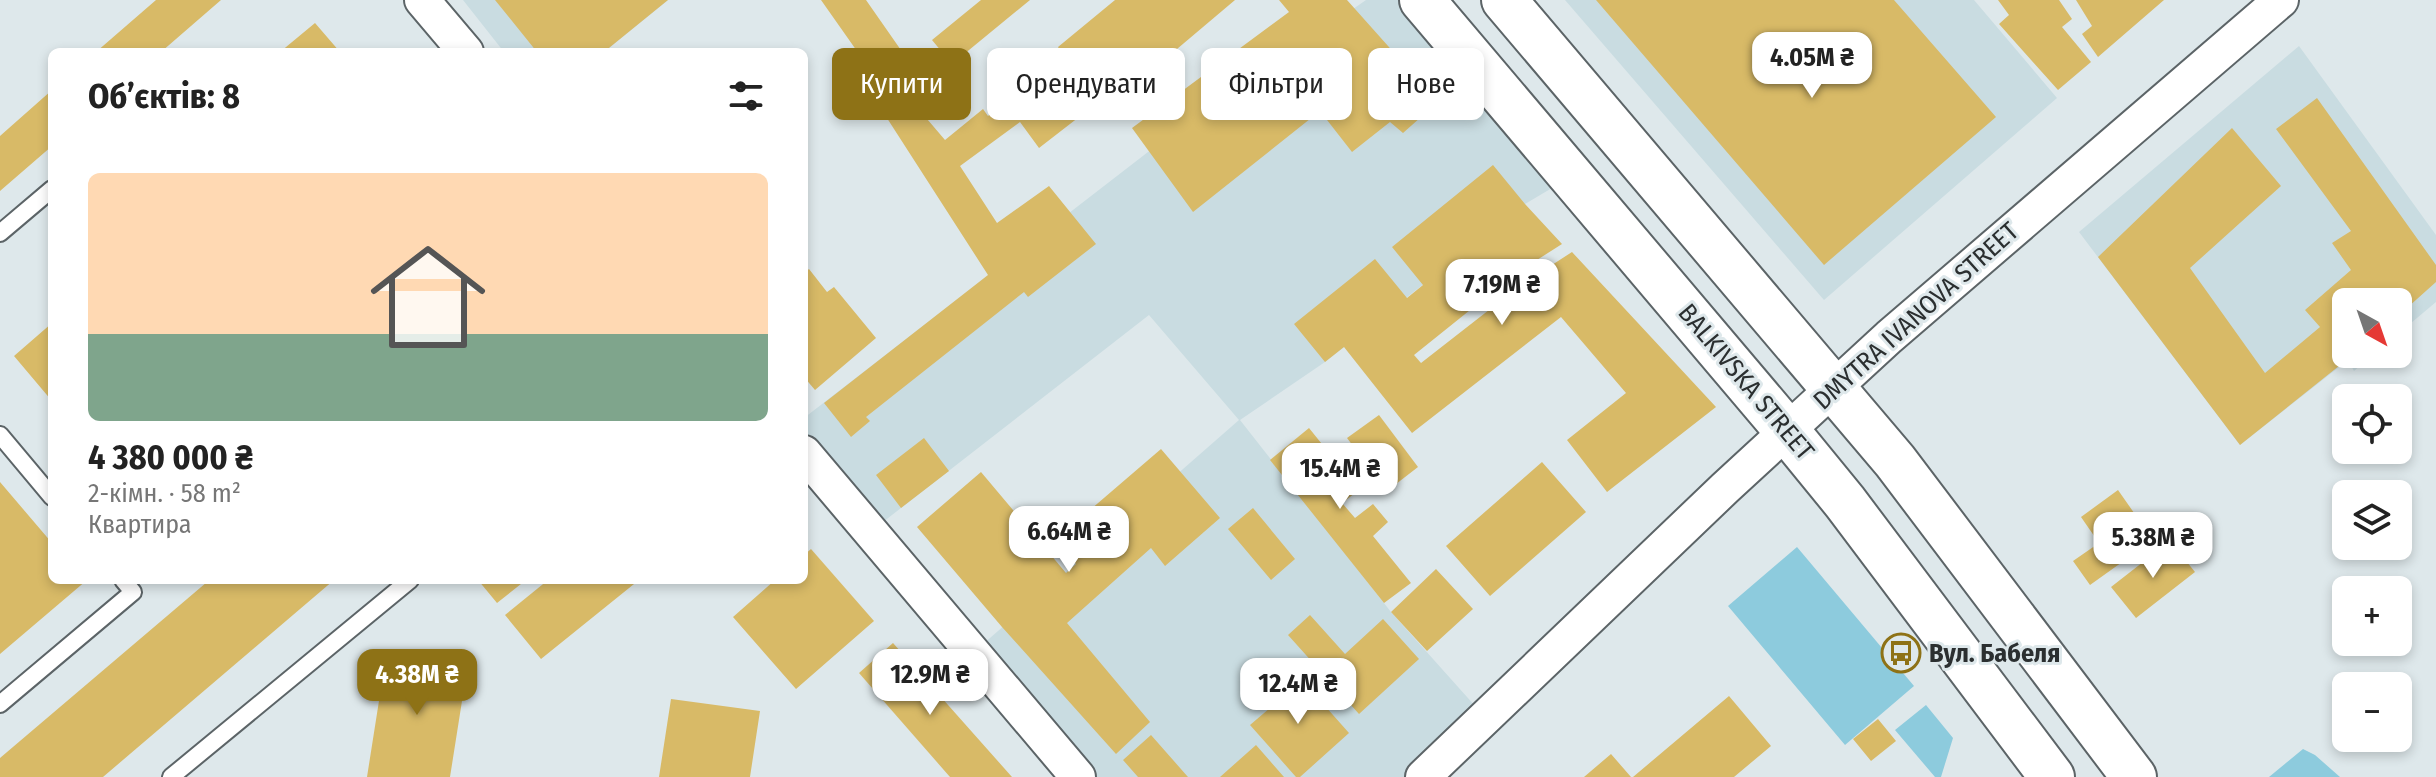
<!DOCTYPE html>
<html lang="uk">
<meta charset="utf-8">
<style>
:root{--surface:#fff;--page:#f6f6f6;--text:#222;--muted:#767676;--accent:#8e7216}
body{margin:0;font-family:"Fira Sans Condensed",sans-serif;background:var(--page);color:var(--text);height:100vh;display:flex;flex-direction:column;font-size:30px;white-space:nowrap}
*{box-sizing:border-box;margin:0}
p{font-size:26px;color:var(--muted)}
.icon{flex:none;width:44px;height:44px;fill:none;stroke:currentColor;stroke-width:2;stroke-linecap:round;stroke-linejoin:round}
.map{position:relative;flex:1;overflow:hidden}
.drawer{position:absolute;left:48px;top:48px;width:760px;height:536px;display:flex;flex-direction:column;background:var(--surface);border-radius:12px;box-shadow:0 4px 12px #0003}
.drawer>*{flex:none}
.top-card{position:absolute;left:832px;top:48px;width:760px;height:72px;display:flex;gap:16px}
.needle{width:52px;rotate:140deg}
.tools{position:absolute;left:2332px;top:288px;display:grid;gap:16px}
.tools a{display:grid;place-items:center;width:80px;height:80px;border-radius:12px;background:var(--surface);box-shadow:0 4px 12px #0003;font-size:40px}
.price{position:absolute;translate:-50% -68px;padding:0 18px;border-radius:16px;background:#fff;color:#222;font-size:26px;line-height:52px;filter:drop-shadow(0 2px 4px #0008)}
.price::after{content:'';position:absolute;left:50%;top:48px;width:24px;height:18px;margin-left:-12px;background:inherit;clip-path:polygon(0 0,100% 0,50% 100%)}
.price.active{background:var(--accent);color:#fff}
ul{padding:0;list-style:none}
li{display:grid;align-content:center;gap:16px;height:424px;padding:0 40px}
li span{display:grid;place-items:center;height:248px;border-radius:12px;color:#555}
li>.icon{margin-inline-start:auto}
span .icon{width:144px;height:144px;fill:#fffc;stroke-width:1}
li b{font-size:34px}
h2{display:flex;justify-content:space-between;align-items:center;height:96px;padding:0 40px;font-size:34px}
.tag{padding:0 28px;border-radius:12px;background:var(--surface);box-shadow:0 4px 12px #0003;font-size:28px;line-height:72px}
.tag.active{background:var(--accent);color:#fff}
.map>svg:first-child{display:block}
.built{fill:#c9dce1}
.green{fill:#8dcbdd}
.building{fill:#d8ba67}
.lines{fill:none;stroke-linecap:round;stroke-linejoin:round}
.lane-casing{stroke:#5c6467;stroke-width:20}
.street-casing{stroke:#5c6467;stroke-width:38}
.primary-casing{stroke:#5c6467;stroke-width:48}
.lane{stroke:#fff;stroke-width:16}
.street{stroke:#fff;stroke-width:34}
.primary{stroke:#fff;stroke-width:44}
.labels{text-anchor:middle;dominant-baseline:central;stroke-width:6;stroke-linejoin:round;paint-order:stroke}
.street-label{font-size:26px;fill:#2b2f30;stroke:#dee8eb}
.poi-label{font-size:26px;font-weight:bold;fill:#2b2f30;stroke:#dee8eb;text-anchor:start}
</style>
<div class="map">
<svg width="2436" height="777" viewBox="0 0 2436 777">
<rect width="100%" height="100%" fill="#dee8eb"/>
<path class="built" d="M463,0H668L604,52H504Z
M1366,0H1400L1552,188L1525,204L1325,362L1240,420L1391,612L1484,716L1420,777H1082L974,652L1239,420L1149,315L874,529L804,443V418L1148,152Z
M1565,0H1974L2057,98L1824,300Z
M2299,46L2436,235V302L2398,334V302H2346V354H2374L2354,371L2348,360L2240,445L2079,232Z"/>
<path class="green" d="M1797,547L1914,686L1845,745L1728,606Z
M1926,705L1953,738L1941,777H1935L1895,730Z
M2303,749L2315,755L2340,777H2269Z"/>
<path class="building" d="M156,0H221L161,52H96Z
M495,0H668L604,52H537Z
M821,0H866L926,86L910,99L945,140L983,109L988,116L1062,54L1058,47L1115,0H1235L1132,87L1106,55L1091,68L1110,93L1039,148L1020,122L960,166L997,223L1049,186L1096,244L1028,297L1024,292L866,417L870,421L851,437L824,403L988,275L885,115L897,108Z
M981,0H1030L952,64L932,40Z
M1279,0H1347L1438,102L1403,133L1390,122L1352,152L1320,111L1193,212L1132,128L1289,12Z
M1596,0H1894L1996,117L1824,265Z
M1998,0H2059L2072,19L2062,27L2091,62L2058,90L1999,24L2009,15Z
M2076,0H2164L2098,57L2082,34L2092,26Z
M315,23L340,52H280Z
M52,90V146L0,191V136Z
M2317,98L2436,265V282L2398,316V302H2346V354H2354L2240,445L2098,257L2232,128L2281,186L2190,268L2265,373L2320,327L2305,310L2351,270L2332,243L2351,231L2276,129Z
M1493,165L1525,204L1562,244L1515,274L1414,355L1421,363L1521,285L1572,252L1716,407L1607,492L1567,440L1626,393L1561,317L1412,433L1344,347L1325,362L1294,324L1375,259L1407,298L1423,285L1392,247Z
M809,269L827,292L834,287L876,338L815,390L804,377V273Z
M52,323V401L14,356Z
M1379,415L1418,467L1387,491L1347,438Z
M1309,428L1359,490L1342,503L1355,518L1373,504L1388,522L1373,536L1411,583L1384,603L1270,460Z
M924,438L949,471L901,508L876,475Z
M1161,449L1220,518L1165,566L1151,548L1067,623L1150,722L1116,754L1002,627L917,527L981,472L1066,573L1076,564L1055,540Z
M1542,462L1586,512L1490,596L1446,546Z
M0,482L52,543V580H87L0,654Z
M2118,490L2153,540L2090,585L2073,561L2099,543L2081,517Z
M1253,508L1295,559L1271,580L1228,529Z
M2170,541L2195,572L2136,618L2111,587Z
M811,549L874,621L796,689L733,617L775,580H804V555Z
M1436,569L1473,609L1427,651L1391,612Z
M205,580H334L103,777H0V758L207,582Z
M478,580H526L497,603Z
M548,580H639L541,659L505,615Z
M1310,615L1345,654L1383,619L1419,659L1359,714L1288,635Z
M893,643L1012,777H950L859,673Z
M387,650L468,663L450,777H367Z
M1293,670L1349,733L1300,777H1296L1250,725L1277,702L1267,691Z
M1729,696L1771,746L1734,777H1633Z
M671,699L760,711L750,777H659Z
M1878,719L1896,741L1871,761L1853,739Z
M1151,735L1188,777H1138L1123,760Z
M1256,745L1284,777H1220Z
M1611,754L1631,777H1584Z"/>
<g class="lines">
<g class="lane-casing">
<path id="lane" d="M0,233L52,189
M0,435L52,497
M0,704L133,592L123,580
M171,777L410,580"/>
</g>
<g class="street-casing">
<path id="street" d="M422,0L466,52
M804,453L1078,777
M1423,777L1725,488L1889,337L2281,0"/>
</g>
<g class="primary-casing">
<path id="primary" d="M1422,0L1787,431L1845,502L2052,777
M1504,0L1895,461L2134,777"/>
</g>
<use href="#lane" class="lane"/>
<use href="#street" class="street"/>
<use href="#primary" class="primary"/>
</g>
<defs>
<g id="bus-ring" transform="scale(2)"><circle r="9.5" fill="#dee8eb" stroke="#8e7216" stroke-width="1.5"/><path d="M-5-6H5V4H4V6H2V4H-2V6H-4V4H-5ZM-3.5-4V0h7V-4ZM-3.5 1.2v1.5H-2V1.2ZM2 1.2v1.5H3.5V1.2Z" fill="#8e7216"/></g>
</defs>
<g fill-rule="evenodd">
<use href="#bus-ring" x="1901" y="653"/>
</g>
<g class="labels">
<g class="street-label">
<text transform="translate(1916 316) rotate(-42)">DMYTRA IVANOVA STREET</text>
<text transform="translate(1746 382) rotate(50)">BALKIVSKA STREET</text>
</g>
<g class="poi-label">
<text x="1929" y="653">Вул. Бабеля</text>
</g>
</g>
</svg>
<div class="tools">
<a><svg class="needle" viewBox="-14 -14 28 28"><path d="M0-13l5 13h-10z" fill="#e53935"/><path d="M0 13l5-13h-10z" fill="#767676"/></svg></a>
<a><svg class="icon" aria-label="locate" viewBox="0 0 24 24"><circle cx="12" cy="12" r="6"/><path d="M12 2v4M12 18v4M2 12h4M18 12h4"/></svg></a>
<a><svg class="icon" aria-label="layers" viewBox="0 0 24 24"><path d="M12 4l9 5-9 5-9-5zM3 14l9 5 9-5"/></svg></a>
<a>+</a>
<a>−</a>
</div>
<b class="price" style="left:1812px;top:100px">4.05M ₴</b>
<b class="price" style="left:1502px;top:327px">7.19M ₴</b>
<b class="price" style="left:1340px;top:511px">15.4M ₴</b>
<b class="price" style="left:1069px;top:574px">6.64M ₴</b>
<b class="price" style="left:2153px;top:580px">5.38M ₴</b>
<b class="price active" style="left:417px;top:717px">4.38M ₴</b>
<b class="price" style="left:930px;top:717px">12.9M ₴</b>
<b class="price" style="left:1298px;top:726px">12.4M ₴</b>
<div class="top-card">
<a class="tag active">Купити</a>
<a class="tag">Орендувати</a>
<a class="tag">Фільтри</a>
<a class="tag">Нове</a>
</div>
<section class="drawer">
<h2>Об’єктів: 8<svg class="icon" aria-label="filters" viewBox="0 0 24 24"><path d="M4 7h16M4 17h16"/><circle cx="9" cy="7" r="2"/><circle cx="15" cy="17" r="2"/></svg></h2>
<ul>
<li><span style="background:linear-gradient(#ffd9b3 65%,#7fa58c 0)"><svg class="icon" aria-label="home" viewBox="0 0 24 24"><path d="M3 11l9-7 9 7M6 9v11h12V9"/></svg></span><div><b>4 380 000 ₴</b><p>2-кімн. · 58 m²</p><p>Квартира</p></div></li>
</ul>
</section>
</div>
